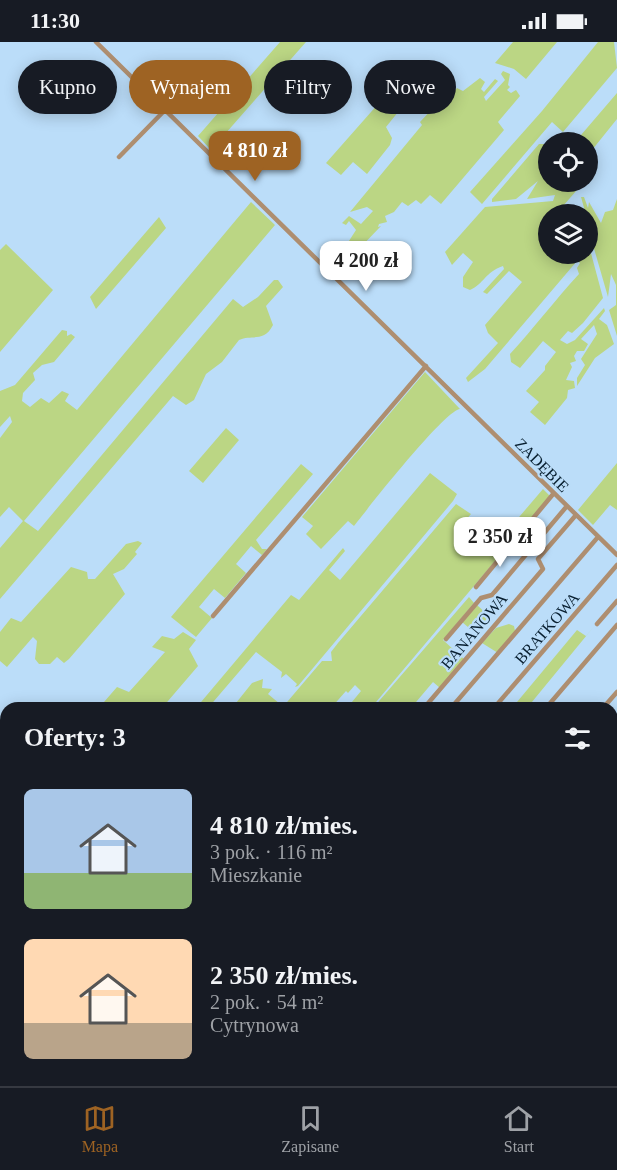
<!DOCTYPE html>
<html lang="pl">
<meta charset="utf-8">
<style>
:root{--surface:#171b24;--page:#242831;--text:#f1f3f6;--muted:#9ea1a6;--line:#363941;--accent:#9e6323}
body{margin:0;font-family:"Times New Roman",serif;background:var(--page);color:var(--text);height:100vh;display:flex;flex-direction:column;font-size:22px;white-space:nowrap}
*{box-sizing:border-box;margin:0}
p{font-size:20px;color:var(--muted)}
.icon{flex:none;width:33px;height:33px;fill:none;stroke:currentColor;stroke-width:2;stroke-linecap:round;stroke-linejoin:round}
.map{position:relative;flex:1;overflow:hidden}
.side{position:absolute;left:0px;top:660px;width:618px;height:384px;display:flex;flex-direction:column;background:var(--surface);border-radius:18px 18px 0 0;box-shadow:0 3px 15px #0003}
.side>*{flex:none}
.banner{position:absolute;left:18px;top:18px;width:582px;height:54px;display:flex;gap:12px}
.tools{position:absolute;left:538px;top:90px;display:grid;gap:12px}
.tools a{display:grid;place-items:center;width:60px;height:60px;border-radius:50%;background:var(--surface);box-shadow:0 3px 15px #0003;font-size:30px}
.price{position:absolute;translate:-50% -51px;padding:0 14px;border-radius:12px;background:#fff;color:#222;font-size:20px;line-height:39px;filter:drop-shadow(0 2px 3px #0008)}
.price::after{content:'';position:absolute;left:50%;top:36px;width:18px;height:14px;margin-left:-9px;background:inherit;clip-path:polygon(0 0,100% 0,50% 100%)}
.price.active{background:var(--accent);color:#fff}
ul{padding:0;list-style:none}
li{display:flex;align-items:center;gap:18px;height:150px;padding:0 24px}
li span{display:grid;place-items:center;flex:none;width:168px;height:120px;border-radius:9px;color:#555}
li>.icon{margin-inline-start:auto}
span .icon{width:72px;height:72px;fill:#fffc;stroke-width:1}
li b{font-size:26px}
h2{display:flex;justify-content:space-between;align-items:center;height:72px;padding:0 24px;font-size:26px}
.pill{padding:0 21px;border-radius:27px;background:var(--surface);box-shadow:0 3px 15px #0003;font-size:21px;line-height:54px}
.pill.active{background:var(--accent);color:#fff}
.status{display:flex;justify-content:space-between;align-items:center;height:42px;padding:0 30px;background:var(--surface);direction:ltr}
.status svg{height:16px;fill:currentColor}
.dock{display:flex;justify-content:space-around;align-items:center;height:84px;border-top:2px solid var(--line);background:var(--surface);font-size:16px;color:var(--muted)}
.dock a{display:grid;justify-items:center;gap:3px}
.dock .active{color:var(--accent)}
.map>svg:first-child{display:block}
.green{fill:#bbd684}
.water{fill:#a983d7;stroke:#7965a5;stroke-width:1.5}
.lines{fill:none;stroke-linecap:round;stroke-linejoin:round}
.river{stroke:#a983d7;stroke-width:8}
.minor{stroke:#ae8e70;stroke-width:4.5}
.labels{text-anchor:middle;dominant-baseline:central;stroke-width:4.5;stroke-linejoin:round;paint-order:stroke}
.street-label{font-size:16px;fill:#092031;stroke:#bbddf9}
</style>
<div class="status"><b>11:30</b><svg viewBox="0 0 49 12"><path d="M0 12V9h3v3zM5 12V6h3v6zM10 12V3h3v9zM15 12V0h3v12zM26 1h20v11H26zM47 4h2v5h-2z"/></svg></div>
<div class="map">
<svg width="617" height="1044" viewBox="0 0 617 1044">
<rect width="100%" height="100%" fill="#bbddf9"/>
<path class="green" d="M280,0H306L211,108L198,94Z
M513,0H557L526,37L514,27L495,21Z
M598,0H614L617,26L563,90L552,80L482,162L470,150L542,69Z
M503,29L510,32L508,43L510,45L507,48L511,51L516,48L520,54L498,80L504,88L441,162L430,153L421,162L416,158L408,164L402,160L394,170L385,174L387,180L379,182L378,185L381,184L358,208L347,202L356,188L349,179L346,183L342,181L349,174L361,182L373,169L367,165L350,170L422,83L420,80L434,65L439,66L457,46L463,49L480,36L485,40L481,47L484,50L495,37L498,39L484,55L486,59L505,38L501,32Z
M414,32L417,36L408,48L407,59L386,85L392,96L390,103L367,132L353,120L341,133L326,121L401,36Z
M617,51V77L588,113V100H575Z
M539,102H549L547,114L541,122L546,127V133L549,131V140H584L556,172H549V212H588V200L603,256L583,281L572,291L568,289L560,298L567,302L575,298L604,266L605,269L599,277L607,283L614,302L595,316L577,344V336L585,323L581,317L597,292L594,283L581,297L588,302L584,309H577L574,314L576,319L570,321L572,325L566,338L574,339L575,346L568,348L567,356L545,383L530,370L539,360L526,349L545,328V324L556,310L543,299L520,326L511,320L510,312C534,286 555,258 579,232L577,226L580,221L577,219L485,327L468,340L466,336L498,301L488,291L485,283L522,240L509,229L487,252L483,250L504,227L503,224C485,230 484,242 470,248L463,245V235L473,220L463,211L452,223L445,210L485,165L553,159L555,153L527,157L538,139L516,157L492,160V157Z
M581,155H584L588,166L589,160L601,181L605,170L613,168L617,157V294L609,268L616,263V243L611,232L608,255L593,203L597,189L588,180Z
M251,160L275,183L24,479L38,489L233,257L243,265L258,255L274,238H278L283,245L266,264L273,283C264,301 252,292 239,298L222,320L206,332L194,358L186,363L173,354L0,557V506L23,479L9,465L0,475V396L12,380L10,374L0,385V349L15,343L62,288L67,289V294L71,292L75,295L54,320L42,323L33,331L35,338L23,351L22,359L30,365L41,356L49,361L62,349L69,352L65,359L77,368Z
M159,175L166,186L96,267L90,255Z
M6,202L53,248L0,310V208Z
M425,330L460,367C444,369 369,465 354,484L348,479L321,507L306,492L313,484L302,475Z
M226,386L239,398L203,441L189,429Z
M617,421V468L610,463L593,483L578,468Z
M301,422L313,432L256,498L262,507H267L262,513L251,504L236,522L246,531L225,556L214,547L199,565L212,576L196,595L171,575Z
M430,431L457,452L453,459L298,644L295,645L297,642L286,632L281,636L282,630L256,610L208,666H196L291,553L299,558L343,506L345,509L329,528L340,538Z
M543,447L550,454L371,666H347L361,649L355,643L348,651L346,649L331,666H282L322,619H332L331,610L338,601L456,462L471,472L458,487L472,498L492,475L508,488Z
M138,499L142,501L135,510L137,512L124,527L113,532L125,552L69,617L64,621L57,615L50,622H39L35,617L37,599L33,595L7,625L0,619V590L11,576L21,580L71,525L87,530L88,537H95L126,502Z
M469,555L474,561L443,598L464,617L440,646L433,640L411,666H373Z
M477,563L489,574L475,591L462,580Z
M509,582L514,584L515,589L498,611L482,601L496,586Z
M596,582L527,666H512L577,588L586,594Z
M183,590L196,598L189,607L198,624L162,666H112L104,660L117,645L129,650L165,610L152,605L162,594L174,597Z
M263,637L262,646L272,647L268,652L280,662L277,666H232L252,641Z
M617,764V838L612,842V771Z
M6,857V1038H612V877L617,869V1044H0V861L2,864Z"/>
<path class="water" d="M612,925L617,927V1044H455L441,1038H612Z"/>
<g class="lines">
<path class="river" d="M0,845H6
M6,862V869"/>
<path class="minor" d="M96,0L617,513
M119,115L165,68
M476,545L554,451
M213,574L426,324
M597,582L617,559
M446,597L481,556L492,553L567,464
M424,666L543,527L538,517L576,473
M451,666L598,495
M494,666L617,523
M546,666L617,583
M603,666L617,650
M612,692L617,686
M0,720L6,723
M612,741L617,735
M612,844L617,840"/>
</g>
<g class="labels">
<g class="street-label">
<text transform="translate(542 423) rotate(45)">ZADĘBIE</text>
<text transform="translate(547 586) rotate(-49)">BRATKOWA</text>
<text transform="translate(474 589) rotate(-50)">BANANOWA</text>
</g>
</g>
</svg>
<div class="tools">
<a><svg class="icon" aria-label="locate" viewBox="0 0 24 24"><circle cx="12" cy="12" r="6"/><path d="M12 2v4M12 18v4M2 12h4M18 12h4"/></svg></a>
<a><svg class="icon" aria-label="layers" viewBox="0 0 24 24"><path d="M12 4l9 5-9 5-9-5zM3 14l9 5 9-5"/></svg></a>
</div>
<b class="price active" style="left:255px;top:140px">4 810 zł</b>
<b class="price" style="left:366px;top:250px">4 200 zł</b>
<b class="price" style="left:500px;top:526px">2 350 zł</b>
<div class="banner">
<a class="pill">Kupno</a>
<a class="pill active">Wynajem</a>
<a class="pill">Filtry</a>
<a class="pill">Nowe</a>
</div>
<section class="side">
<h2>Oferty: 3<svg class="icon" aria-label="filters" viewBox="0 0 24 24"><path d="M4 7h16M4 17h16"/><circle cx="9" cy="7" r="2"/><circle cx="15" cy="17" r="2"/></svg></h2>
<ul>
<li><span style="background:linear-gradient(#a9c7e8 70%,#8fb573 0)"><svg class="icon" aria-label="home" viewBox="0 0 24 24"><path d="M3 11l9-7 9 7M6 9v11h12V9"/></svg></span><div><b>4 810 zł/mies.</b><p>3 pok. · 116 m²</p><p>Mieszkanie</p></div></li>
<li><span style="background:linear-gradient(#ffd9b3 70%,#b9a48a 0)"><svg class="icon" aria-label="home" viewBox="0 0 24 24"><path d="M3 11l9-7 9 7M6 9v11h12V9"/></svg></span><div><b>2 350 zł/mies.</b><p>2 pok. · 54 m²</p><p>Cytrynowa</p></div></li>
</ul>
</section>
</div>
<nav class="dock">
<a class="active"><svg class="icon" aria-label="map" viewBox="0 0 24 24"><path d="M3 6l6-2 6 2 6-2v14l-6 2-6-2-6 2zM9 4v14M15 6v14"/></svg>Mapa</a>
<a><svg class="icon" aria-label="saved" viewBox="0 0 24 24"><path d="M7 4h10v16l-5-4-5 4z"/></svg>Zapisane</a>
<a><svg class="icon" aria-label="home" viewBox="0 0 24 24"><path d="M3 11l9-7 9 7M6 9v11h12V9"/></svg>Start</a>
</nav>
